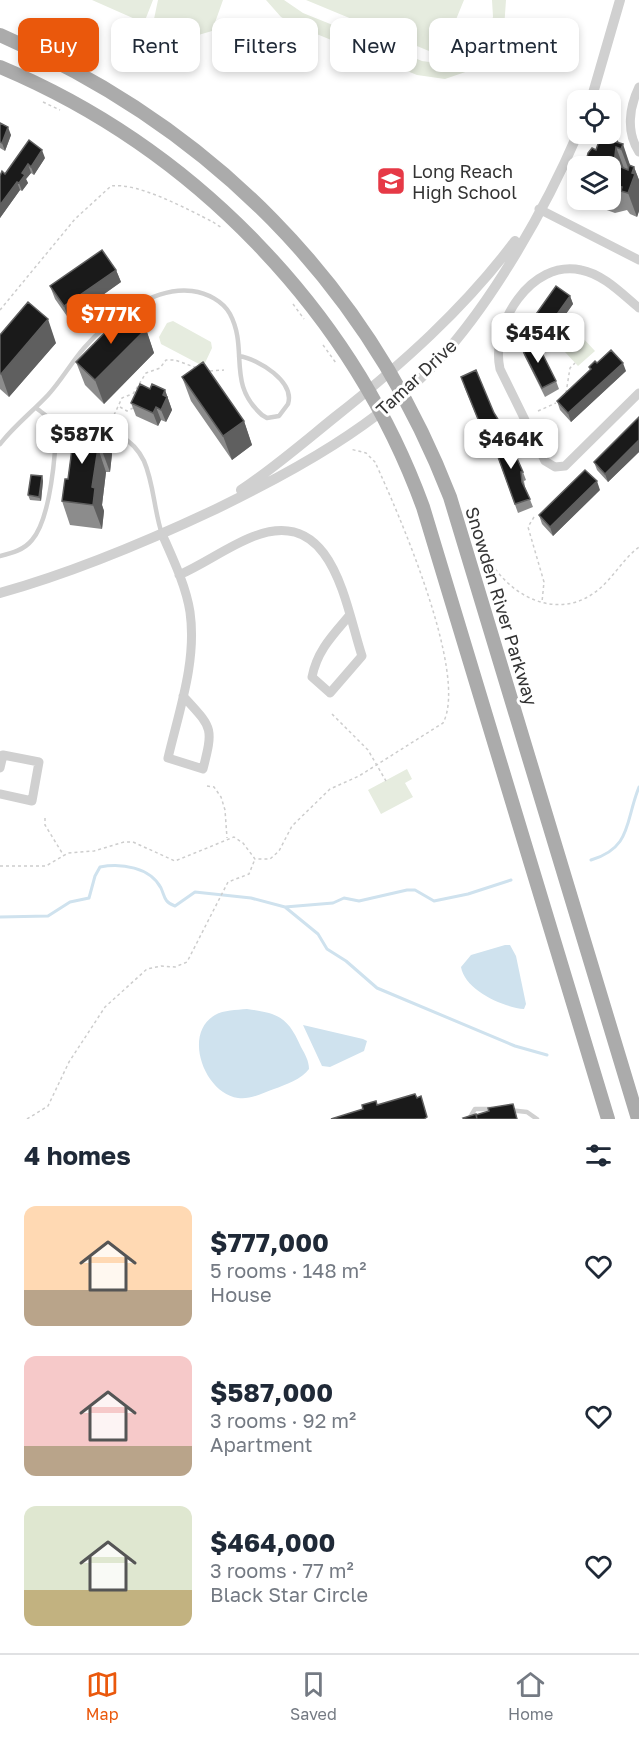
<!DOCTYPE html>
<meta charset="utf-8">
<style>
:root{--surface:#fff;--page:#f6f6f7;--text:#1f2937;--muted:#747a83;--line:#e0e1e3;--accent:#ea580c}
body{margin:0;font-family:"Golos Text",sans-serif;background:var(--page);color:var(--text);height:100vh;display:flex;flex-direction:column;font-size:22px;white-space:nowrap}
*{box-sizing:border-box;margin:0}
p{font-size:20px;color:var(--muted)}
.icon{flex:none;width:33px;height:33px;fill:none;stroke:currentColor;stroke-width:2;stroke-linecap:round;stroke-linejoin:round}
.map{position:relative;height:1119px;overflow:hidden}
.drawer{display:flex;flex-direction:column;background:var(--surface);flex:1}
.drawer>*{flex:none}
.guide{position:absolute;left:18px;top:18px;width:603px;height:54px;display:flex;gap:12px}
.tools{position:absolute;left:567px;top:90px;display:grid;gap:12px}
.tools a{display:grid;place-items:center;width:54px;height:54px;border-radius:12px;background:var(--surface);box-shadow:0 3px 9px #0003;font-size:30px}
.price{position:absolute;translate:-50% -51px;padding:0 14px;border-radius:12px;background:#fff;color:#222;font-size:20px;line-height:39px;filter:drop-shadow(0 2px 3px #0008)}
.price::after{content:'';position:absolute;left:50%;top:36px;width:18px;height:14px;margin-left:-9px;background:inherit;clip-path:polygon(0 0,100% 0,50% 100%)}
.price.active{background:var(--accent);color:#fff}
ul{padding:0;list-style:none}
li{display:flex;align-items:center;gap:18px;height:150px;padding:0 24px}
li span{display:grid;place-items:center;flex:none;width:168px;height:120px;border-radius:12px;color:#555}
li>.icon{margin-inline-start:auto}
span .icon{width:72px;height:72px;fill:#fffc;stroke-width:1}
li b{font-size:26px}
h2{display:flex;justify-content:space-between;align-items:center;height:72px;padding:0 24px;font-size:26px}
.tag{padding:0 21px;border-radius:12px;background:var(--surface);box-shadow:0 3px 9px #0003;font-size:21px;line-height:54px}
.tag.active{background:var(--accent);color:#fff}
.dock{display:flex;justify-content:space-around;align-items:center;height:84px;border-top:2px solid var(--line);background:var(--surface);font-size:16px;color:var(--muted)}
.dock a{display:grid;justify-items:center;gap:3px}
.dock .active{color:var(--accent)}
.map>svg:first-child{display:block}
.green{fill:#e6ecdf}
.water{fill:#cfe2ee}
.lines{fill:none;stroke-linecap:round;stroke-linejoin:round}
.stream{stroke:#cfe2ee;stroke-width:3}
.path{stroke:#cdcdcd;stroke-width:1.5;stroke-dasharray:3 3;stroke-linecap:butt}
.service{stroke:#d0d0d0;stroke-width:4.5}
.minor{stroke:#d0d0d0;stroke-width:9}
.tertiary{stroke:#d0d0d0;stroke-width:10}
.primary{stroke:#ababab;stroke-width:14}
.wall{fill:#8c8c8c}
.shaded-wall{fill:#5f5f5f}
.building{fill:#1a1a1a;stroke:#5f5f5f;stroke-width:1.5}
.labels{text-anchor:middle;dominant-baseline:central;stroke-width:6;stroke-linejoin:round;paint-order:stroke}
.poi-label{font-size:18px;fill:#333;stroke:#fff;text-anchor:start}
.street-label{font-size:18px;fill:#333;stroke:#fff}
</style>
<div class="map">
<svg width="639" height="1119" viewBox="0 0 639 1119">
<rect width="100%" height="100%" fill="#fff"/>
<path class="green" d="M92,0H153L144,23Z
M158,0H223L212,31L195,36L154,19Z
M266,0H284L303,13L422,61L444,64L467,57L482,43L493,17L492,0H506L504,29L494,51L474,69L445,79L417,75L297,26L281,17Z
M306,0H464L441,56Z
M173,321L211,342L212,348L205,363L199,364L161,344L159,337L167,323Z
M581,336L595,351L578,366L565,352Z
M407,769L412,779L405,783L413,797L381,814L368,790Z"/>
<path class="water" d="M505,945H510L516,956L526,1004L524,1009C502,1007 465,990 461,967L471,955Z
M247,1009C278,1013 288,1017 301,1047C305,1054 309,1061 309,1069C302,1079 285,1085 274,1089C263,1093 250,1100 238,1098C205,1094 182,1034 215,1015C224,1010 236,1010 247,1009Z
M303,1025L363,1039L367,1041L364,1051L330,1067L322,1066Z"/>
<g class="lines">
<path class="stream" d="M591,860C632,848 625,821 639,787
M285,907L318,934L327,949L346,961L377,988L515,1046L547,1055
M0,917L48,916L70,902L89,898L95,876L100,867C121,863 150,867 161,888C165,897 164,902 175,906L195,892L251,898L285,907L333,903L344,898L359,901L407,890H415L434,901L468,894L511,880"/>
<path class="path" d="M43,102L60,110
M293,304L304,319
M0,310L75,219L111,186C138,182 189,210 213,222L222,228
M323,345L336,363
M210,371L224,370
M566,393L570,368L575,363
M133,394L146,373L160,368L166,360H175L197,368
M120,407L127,411L133,408
M538,411L556,403
M114,415L122,398L132,394
M534,517L528,527L544,582L542,602
M492,564C515,600 561,620 598,590C613,578 623,559 639,547
M332,714L368,750L386,781
M207,786L214,787L221,797L225,810L227,838
M45,818V825L64,856
M0,866H46L68,853L94,851L124,842H133L175,861L234,837L243,843L255,859H270L279,851L292,826L330,789L359,776L443,723C469,674 398,512 375,462L366,453L350,449
M27,1119L48,1106L69,1062L105,1007L147,969L161,966L175,967L187,962L228,882L249,874L255,859"/>
<path class="service" d="M36,408C42,412 48,418 55,422C62,426 74,424 83,425C108,426 133,438 144,461C154,484 154,511 162,534
M0,444C14,426 32,412 48,395C61,381 71,363 84,348C108,320 154,286 192,291C207,293 223,301 230,314C249,350 226,383 262,415L267,418L279,416L288,404C295,382 259,359 239,356
M0,556C12,553 24,550 32,540C51,518 56,451 56,423
M509,1110L527,1112L537,1119
M469,1119L475,1109H492"/>
<path class="minor" d="M639,87C629,108 626,132 639,152
M539,209L639,260
M639,308C622,294 603,274 581,270C531,259 490,325 500,369L545,461L555,467L565,466L639,393
M162,534C173,559 186,586 190,612C197,661 179,711 168,758L203,769C214,726 212,728 183,696
M179,575C204,564 227,547 252,537C333,504 345,604 362,656L330,693L312,677C317,651 332,636 349,616
M0,768L3,755L39,762L32,801L0,794"/>
<path class="tertiary" d="M591,100L620,0
M241,490C274,468 304,442 335,417C401,365 464,309 515,241
M0,593C75,572 146,542 216,509C296,470 376,426 438,361C493,301 546,208 578,133"/>
<path class="primary" d="M0,35C210,126 367,283 450,497L638,1119
M0,67C193,148 351,310 423,507L608,1119"/>
</g>
<path class="wall" d="M0,123L11,135L5,151L0,148Z
M596,140L619,143L630,165L634,167L639,180V211L637,217L630,214L627,210L615,213L604,209L599,206L597,200H610V166L596,150L598,145Z
M45,158L34,175L31,173L26,179L28,183L22,191L20,190L0,218V176Z
M116,270L121,282L69,319L55,299L50,286Z
M570,296L573,304L546,342L532,332L529,324Z
M146,329L154,353L104,404L85,385L76,362Z
M0,335L56,343L9,397L0,389Z
M521,347L556,381L559,389L545,397L524,355Z
M597,363L626,371L571,422L560,410L557,401L590,370L589,367Z
M182,377L244,421L252,445L232,460L191,401Z
M464,386L494,413L504,429L507,437L496,442L523,472L526,480L524,481L525,487L533,507L518,513L493,444H491L488,436L485,437Z
M165,390L172,410L166,422L161,420L158,426L136,416L131,403Z
M639,417V452L608,482L597,470L594,462Z
M104,431L112,454L110,472H106L102,505L104,511L102,529L70,525L62,501L68,479L71,454L69,449Z
M42,476L43,481L41,501L30,500L28,495Z
M600,490L553,536L542,524L539,515Z"/>
<path class="shaded-wall" d="M8,127L11,135L5,151L2,143Z
M617,138L621,149L623,144L631,168L630,173L621,149L616,142Z
M616,147L625,171L614,164Z
M42,150L45,158L34,175L31,167Z
M28,164L31,173L26,179L28,183L22,191L19,183L22,173Z
M634,167L639,180V211L637,217L628,193Z
M17,182L20,190L0,218V205Z
M116,270L121,282L69,319L64,306Z
M570,296L573,304L546,342L543,334Z
M48,319L56,343L9,397L1,374Z
M146,329L154,353L104,404L95,380Z
M623,363L626,371L571,422L568,413Z
M165,390L172,410L166,422L161,410L163,395Z
M156,407L161,420L158,426L153,413Z
M244,421L252,445L232,460L223,436Z
M104,431L112,454L110,472L101,448Z
M639,440V452L608,482L605,474Z
M98,448L106,472L102,505L104,511L102,529L93,505L92,487Z
M42,476L43,481L41,501L39,497Z
M597,481L600,490L553,536L550,527Z"/>
<path class="building" d="M0,123L8,127L2,143L0,142Z
M598,134L617,138L616,142L623,144L621,149L616,147L614,164L628,170L629,165L634,167L632,173L635,174L628,193L621,191L622,187L619,186L610,188V166H585L588,153L592,148L596,150L599,141L596,140Z
M29,140L42,150L31,167L28,164L22,173L25,175L19,183L17,182L0,205V176L2,171L5,174Z
M102,250L116,270L64,306L50,286Z
M556,286L570,296L543,334L529,324Z
M28,302L48,319L1,374L0,373V335Z
M127,310L146,329L95,380L76,362Z
M535,339L556,381L542,388L521,347Z
M611,350L623,363L568,413L557,401L591,369L589,367L595,361L597,363Z
M203,362L244,421L223,436L182,377Z
M476,370L494,413L504,429L488,436L484,428L482,429L461,377Z
M140,384L150,389L152,384L165,390L163,395L167,397L161,410L156,407L153,413L131,403Z
M639,417V440L605,474L594,462Z
M72,426L104,431L101,448H98L92,487L95,488L93,505L62,501L65,479H68L72,449H69Z
M508,438L523,472H521L522,482L530,499L515,504L493,443Z
M585,470L597,481L550,527L539,515Z
M31,475L42,476L39,497L28,495Z
M415,1094L417,1098L421,1096L427,1117L424,1119H331L363,1109L362,1105L376,1101L377,1105Z
M513,1104L517,1119H477L476,1115L489,1111L488,1108Z
M476,1114L477,1119H464L463,1118Z"/>
<defs>
<g id="school-square" transform="scale(1.5)"><rect x="-9" y="-9" width="18" height="18" rx="4" fill="#e63946" stroke="#fff"/><path d="M0-5L7-2L0 1L-7-2ZM-4 1L0 2.5L4 1V4Q0 6-4 4Z" fill="#fff"/></g>
</defs>
<g fill-rule="evenodd">
<use href="#school-square" x="391" y="181"/>
</g>
<g class="labels">
<g class="poi-label">
<text x="412" y="171">Long Reach<tspan x="412" dy="21">High School</tspan></text>
</g>
<g class="street-label">
<text transform="translate(416 377) rotate(-43)">Tamar Drive</text>
<text transform="translate(502 606) rotate(73)">Snowden River Parkway</text>
</g>
</g>
</svg>
<div class="tools">
<a><svg class="icon" aria-label="locate" viewBox="0 0 24 24"><circle cx="12" cy="12" r="6"/><path d="M12 2v4M12 18v4M2 12h4M18 12h4"/></svg></a>
<a><svg class="icon" aria-label="layers" viewBox="0 0 24 24"><path d="M12 4l9 5-9 5-9-5zM3 14l9 5 9-5"/></svg></a>
</div>
<b class="price active" style="left:111px;top:345px">$777K</b>
<b class="price" style="left:538px;top:364px">$454K</b>
<b class="price" style="left:82px;top:465px">$587K</b>
<b class="price" style="left:511px;top:470px">$464K</b>
<div class="guide">
<a class="tag active">Buy</a>
<a class="tag">Rent</a>
<a class="tag">Filters</a>
<a class="tag">New</a>
<a class="tag">Apartment</a>
</div>
</div>
<section class="drawer">
<h2>4 homes<svg class="icon" aria-label="filters" viewBox="0 0 24 24"><path d="M4 7h16M4 17h16"/><circle cx="9" cy="7" r="2"/><circle cx="15" cy="17" r="2"/></svg></h2>
<ul>
<li><span style="background:linear-gradient(#ffd9b3 70%,#b9a48a 0)"><svg class="icon" aria-label="home" viewBox="0 0 24 24"><path d="M3 11l9-7 9 7M6 9v11h12V9"/></svg></span><div><b>$777,000</b><p>5 rooms · 148 m²</p><p>House</p></div><svg class="icon" aria-label="heart" viewBox="0 0 24 24"><path d="M12 20l-8-8c-3-5 5-10 8-4 3-6 11-1 8 4z"/></svg></li>
<li><span style="background:linear-gradient(#f6c9c9 75%,#b9a48a 0)"><svg class="icon" aria-label="home" viewBox="0 0 24 24"><path d="M3 11l9-7 9 7M6 9v11h12V9"/></svg></span><div><b>$587,000</b><p>3 rooms · 92 m²</p><p>Apartment</p></div><svg class="icon" aria-label="heart" viewBox="0 0 24 24"><path d="M12 20l-8-8c-3-5 5-10 8-4 3-6 11-1 8 4z"/></svg></li>
<li><span style="background:linear-gradient(#dfe7d0 70%,#c2b280 0)"><svg class="icon" aria-label="home" viewBox="0 0 24 24"><path d="M3 11l9-7 9 7M6 9v11h12V9"/></svg></span><div><b>$464,000</b><p>3 rooms · 77 m²</p><p>Black Star Circle</p></div><svg class="icon" aria-label="heart" viewBox="0 0 24 24"><path d="M12 20l-8-8c-3-5 5-10 8-4 3-6 11-1 8 4z"/></svg></li>
</ul>
</section>
<nav class="dock">
<a class="active"><svg class="icon" aria-label="map" viewBox="0 0 24 24"><path d="M3 6l6-2 6 2 6-2v14l-6 2-6-2-6 2zM9 4v14M15 6v14"/></svg>Map</a>
<a><svg class="icon" aria-label="saved" viewBox="0 0 24 24"><path d="M7 4h10v16l-5-4-5 4z"/></svg>Saved</a>
<a><svg class="icon" aria-label="home" viewBox="0 0 24 24"><path d="M3 11l9-7 9 7M6 9v11h12V9"/></svg>Home</a>
</nav>
